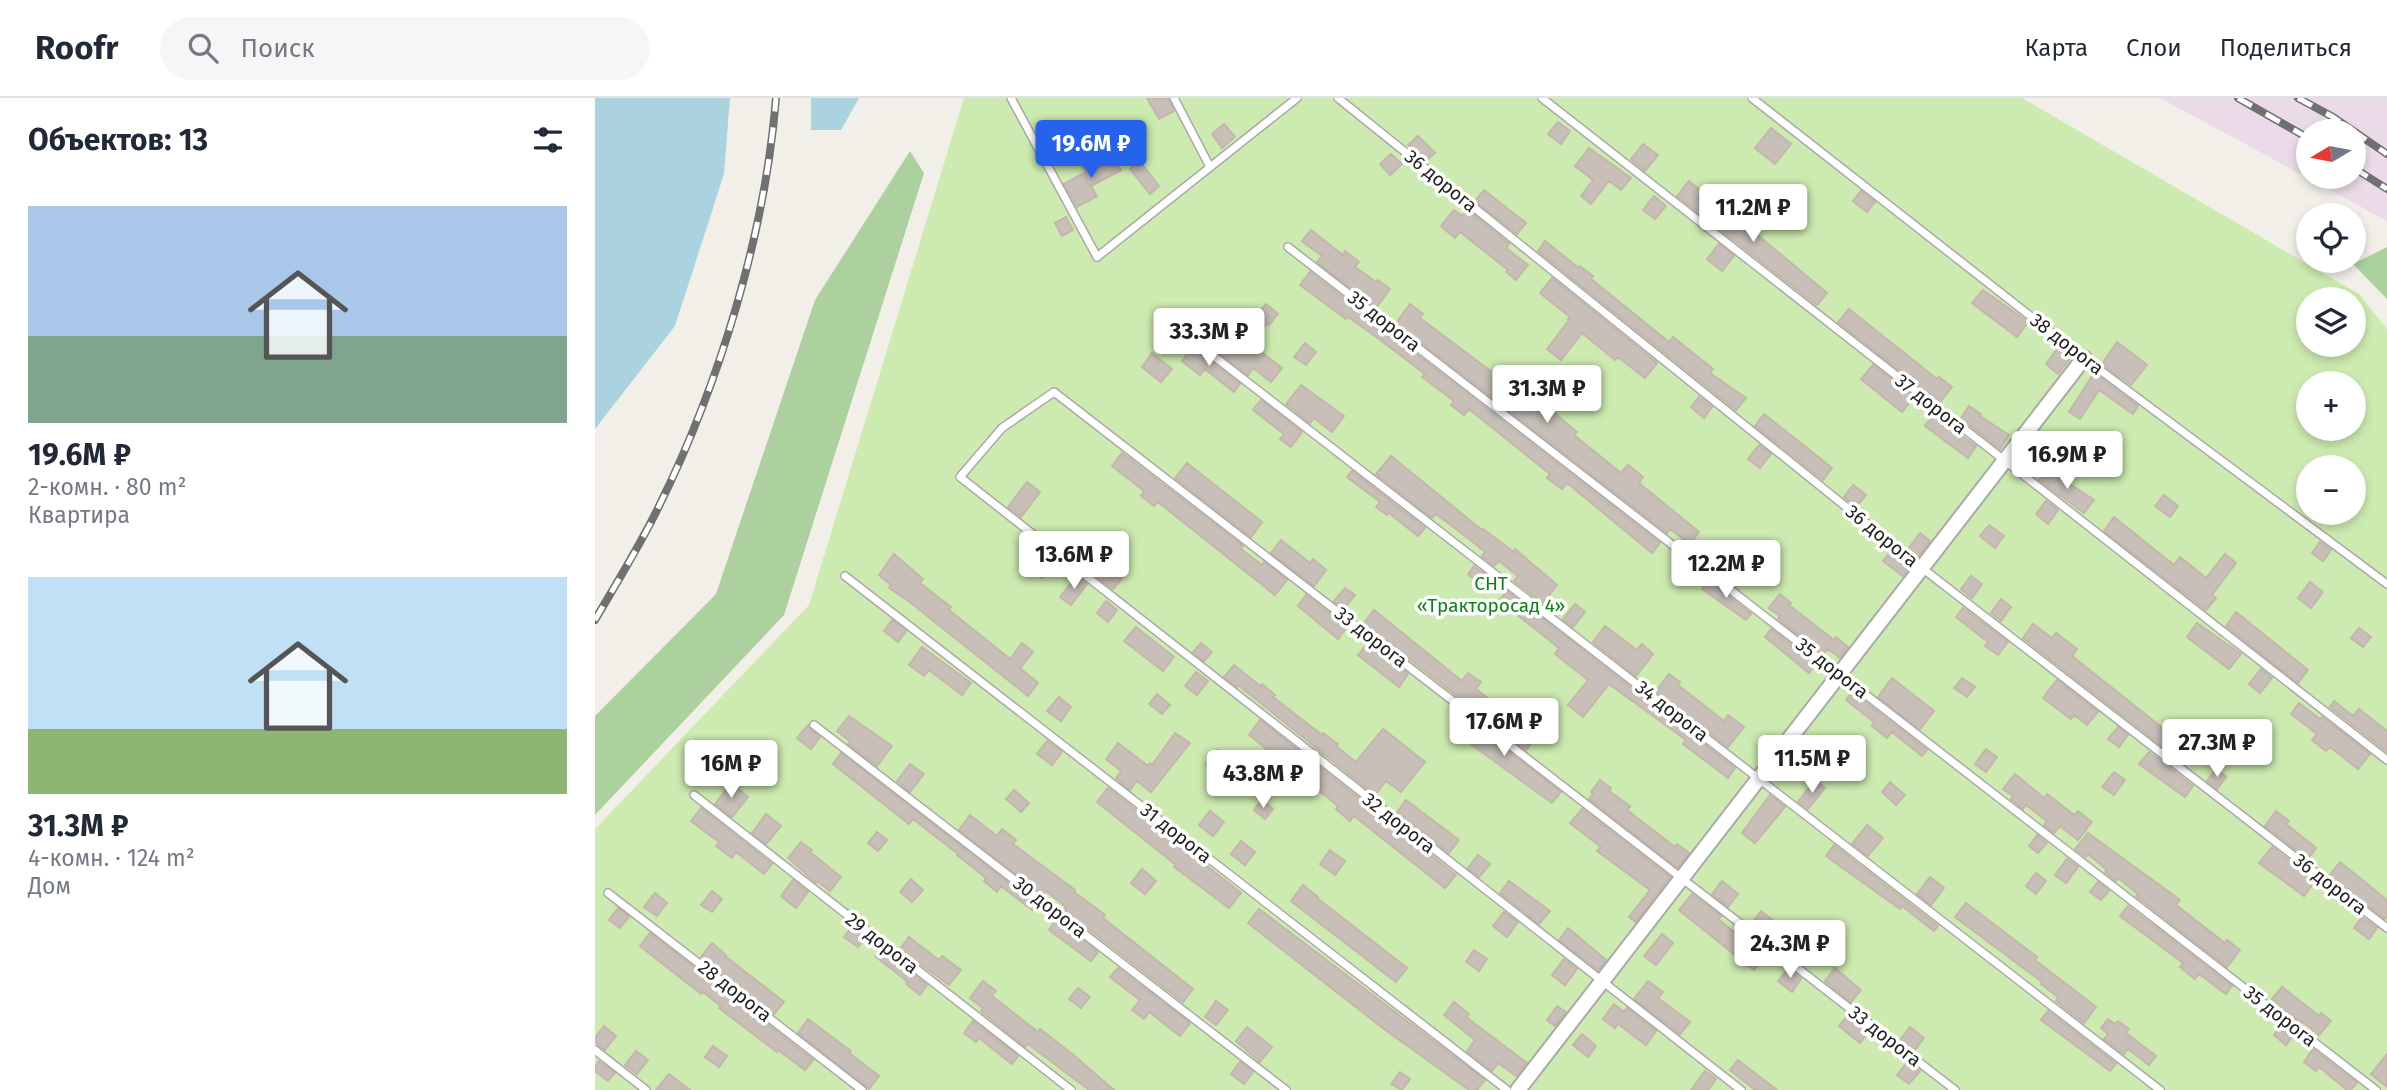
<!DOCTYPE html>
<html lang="ru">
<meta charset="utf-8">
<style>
:root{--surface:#fff;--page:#f6f6f7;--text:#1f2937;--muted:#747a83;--line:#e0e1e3;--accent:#2563eb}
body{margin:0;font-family:"Fira Sans",sans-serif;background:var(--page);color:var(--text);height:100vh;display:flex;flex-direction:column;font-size:26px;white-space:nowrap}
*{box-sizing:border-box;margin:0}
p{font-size:23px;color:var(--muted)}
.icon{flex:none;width:38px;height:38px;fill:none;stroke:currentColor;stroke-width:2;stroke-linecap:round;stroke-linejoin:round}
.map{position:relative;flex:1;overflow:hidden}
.side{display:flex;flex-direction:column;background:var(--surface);width:595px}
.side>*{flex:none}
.needle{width:46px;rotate:260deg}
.fabs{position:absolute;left:1701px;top:21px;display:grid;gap:14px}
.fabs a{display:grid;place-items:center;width:70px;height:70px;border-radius:50%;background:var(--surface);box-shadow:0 4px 10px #0003;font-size:35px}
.price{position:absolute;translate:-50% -60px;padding:0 16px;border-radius:7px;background:#fff;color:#222;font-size:23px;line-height:46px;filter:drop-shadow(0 2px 4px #0008)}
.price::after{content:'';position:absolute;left:50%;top:42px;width:21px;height:16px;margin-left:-10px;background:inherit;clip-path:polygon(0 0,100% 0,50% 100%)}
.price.selected{background:var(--accent);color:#fff}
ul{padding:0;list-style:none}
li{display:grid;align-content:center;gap:14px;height:371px;padding:0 28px}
li span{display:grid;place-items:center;height:217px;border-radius:0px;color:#555}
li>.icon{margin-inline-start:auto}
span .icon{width:126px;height:126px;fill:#fffc;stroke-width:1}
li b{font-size:30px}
h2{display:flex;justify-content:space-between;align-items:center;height:84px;padding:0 28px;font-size:30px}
header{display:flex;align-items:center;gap:42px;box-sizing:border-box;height:98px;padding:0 35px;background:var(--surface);border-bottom:2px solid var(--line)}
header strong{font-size:33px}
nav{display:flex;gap:38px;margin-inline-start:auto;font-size:24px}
.search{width:490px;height:63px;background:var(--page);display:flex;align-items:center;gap:18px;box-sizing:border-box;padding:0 24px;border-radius:38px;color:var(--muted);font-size:26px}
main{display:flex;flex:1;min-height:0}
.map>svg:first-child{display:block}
.industrial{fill:#ebdbe8;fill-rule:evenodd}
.grass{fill:#cdebb0;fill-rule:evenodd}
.forest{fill:#add19e}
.water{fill:#aad3df}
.building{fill:#c7bfb8;stroke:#c4b6ab;stroke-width:2}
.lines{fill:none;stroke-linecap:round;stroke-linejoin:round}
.service-casing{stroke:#a9a9a9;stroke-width:10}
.minor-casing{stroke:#a9a9a9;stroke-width:18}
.service{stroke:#fff;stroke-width:7}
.minor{stroke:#fff;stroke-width:14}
.rail-casing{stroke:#707070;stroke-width:8}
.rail{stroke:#fff;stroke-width:5;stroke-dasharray:16;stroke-linecap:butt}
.labels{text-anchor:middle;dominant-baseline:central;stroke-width:7;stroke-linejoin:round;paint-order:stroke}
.street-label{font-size:19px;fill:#222;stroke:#fff}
.park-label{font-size:19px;fill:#0c8416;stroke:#fff}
</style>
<header>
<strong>Roofr</strong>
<div class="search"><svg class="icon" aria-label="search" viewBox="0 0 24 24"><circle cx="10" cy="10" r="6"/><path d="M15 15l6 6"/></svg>Поиск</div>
<nav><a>Карта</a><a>Слои</a><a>Поделиться</a></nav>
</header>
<main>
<section class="side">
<h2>Объектов: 13<svg class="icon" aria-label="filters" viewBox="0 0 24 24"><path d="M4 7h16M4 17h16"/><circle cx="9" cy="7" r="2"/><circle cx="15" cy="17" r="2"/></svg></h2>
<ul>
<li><span style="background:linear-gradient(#a9c7e8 60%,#7fa58c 0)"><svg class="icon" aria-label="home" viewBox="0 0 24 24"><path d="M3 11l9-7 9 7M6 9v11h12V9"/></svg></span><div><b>19.6M ₽</b><p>2-комн. · 80 m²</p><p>Квартира</p></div></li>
<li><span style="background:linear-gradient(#bfe0f5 70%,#8fb573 0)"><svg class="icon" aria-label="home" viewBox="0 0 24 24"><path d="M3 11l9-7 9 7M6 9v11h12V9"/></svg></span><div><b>31.3M ₽</b><p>4-комн. · 124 m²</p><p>Дом</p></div></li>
</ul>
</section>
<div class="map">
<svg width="1792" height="992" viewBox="0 0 1792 992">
<rect width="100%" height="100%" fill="#f2efe9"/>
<path class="industrial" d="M1565,0H1792V123ZM1713,33H1759V79H1713Z"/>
<path class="grass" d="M369,0H1427L1764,196L1792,231V992H0V731L214,507ZM1713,201H1759V247H1713ZM1713,285H1759V331H1713ZM1713,369H1759V415H1713Z"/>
<path class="forest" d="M315,53L329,75L189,517L0,717V618L121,496L220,202Z
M1792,149V201L1758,166Z"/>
<path class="water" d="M0,0H135L129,76L80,228L0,331Z
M216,0H264L246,32H216Z"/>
<path class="building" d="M552,0H573L579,13L564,21Z
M963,24L975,33L966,46L953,36Z
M629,26L640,39L627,50L617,36Z
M1176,30L1196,46L1180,66L1160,50Z
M823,38L840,55L831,63L813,47Z
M1048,46L1063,57L1050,73L1036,61Z
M994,50L1036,80L1026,92L1014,83L996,106L986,98L998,82L980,68Z
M796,56L807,66L795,77L785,66Z
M518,58L526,72L496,88L502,98L482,109L469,86L491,74L488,68L499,62L502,67Z
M545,63L564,88L555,96L535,71Z
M1094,83L1108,95L1104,100L1124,116L1128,111L1140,121L1141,119L1232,195L1222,207L1082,98Z
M889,92L931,125L922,136L880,103Z
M1266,93L1280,104L1272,114L1258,103Z
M1059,98L1071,108L1060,121L1048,112Z
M859,112L867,118L873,112L914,146L911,150L933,167L921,182L911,174L913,172L865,134L860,140L846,128Z
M471,119L478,132L467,138L460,125Z
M716,132L748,157L750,153L764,164L760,169L781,184L783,182L795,191L781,210L722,164L727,158L707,143Z
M950,143L984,170L985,168L998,178L996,181L1074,244L1078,239L1118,271L1115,275L1151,300L1141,312L943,153Z
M1124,146L1139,158L1127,173L1112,161Z
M715,174L1065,445L1057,455L972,385L967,391L952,380L955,376L874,311L869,317L856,307L859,303L827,279L830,276L784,241L753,219L751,221L705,187Z
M957,180L1062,265L1050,280L1023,259L1020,262L987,235L966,262L952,251L974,222L973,221L975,219L945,195Z
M1388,192L1433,224L1422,239L1377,205Z
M671,206L683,216L674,227L672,225L656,246L687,270L676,284L658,270L653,277L605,240L616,226L636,242L643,232L647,235Z
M815,206L828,216L825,220L905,280L912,271L924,281L922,283L982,334L979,337L1026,375L1033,367L1048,379L1044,385L1104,434L1095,446L1075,431L1072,435L801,225Z
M1254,211L1342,281L1344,279L1357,289L1345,304L1243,224Z
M1522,244L1552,267L1536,287L1507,266Z
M710,245L721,254L711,267L699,259Z
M1464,248L1477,258L1463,276L1451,266Z
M598,249L645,286L639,294L610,271L605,277L587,263Z
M557,255L577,271L566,284L547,269Z
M1278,267L1319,299L1307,314L1266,281Z
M1499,275L1543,308L1538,316L1504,292L1485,321L1474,314Z
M706,287L749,318L737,334L719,320L715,325L691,306Z
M1104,299L1117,309L1109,320L1096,309Z
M666,302L707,334L696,349L685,341L689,336L658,312Z
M1374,308L1386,316L1385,318L1414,337L1405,351L1366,320Z
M1169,316L1237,370L1228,382L1160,328Z
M1338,317L1381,348L1373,360L1330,328Z
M1164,347L1176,356L1165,370L1153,361Z
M527,355L648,448L646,451L667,467L669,464L692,482L680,497L563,404L559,408L546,398L549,393L517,368Z
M796,358L887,432L888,431L919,454L920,451L962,487L948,505L919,483L923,478L904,463L899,468L887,458L890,454L878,444L841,416L837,420L781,376Z
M592,365L667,424L656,439L580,380Z
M1452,371L1499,402L1489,415L1444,382Z
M757,373L830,430L823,438L794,415L792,417L781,409L785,404L752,379Z
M432,384L445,394L426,419L413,409Z
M1258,387L1271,397L1261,409L1249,399Z
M1569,397L1583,408L1575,419L1560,408Z
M1451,403L1463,412L1453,426L1441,416Z
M1519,419L1579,467L1585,459L1611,480L1630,456L1641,465L1617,497L1621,500L1611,512L1509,433Z
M1394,427L1409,438L1400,450L1385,438Z
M1325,435L1335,443L1323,459L1313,451Z
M465,438L485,453L488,449L515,470L519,465L532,474L518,491L459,445Z
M686,442L715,465L718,461L731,472L719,488L676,455Z
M1725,444L1736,452L1728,463L1717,455Z
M1296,453L1315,468L1308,478L1288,463Z
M452,455L462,463L447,480L436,472Z
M299,456L328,481L325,485L356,509L354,512L415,561L427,545L438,554L425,570L443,585L433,598L312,502L294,490L296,487L284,477Z
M879,468L892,478L885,486L873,476Z
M482,478L492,486L476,507L465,499Z
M1376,478L1387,486L1377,500L1366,491Z
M1113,482L1156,516L1151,522L1107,491Z
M1715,484L1728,494L1716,510L1703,500Z
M750,490L760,497L749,511L739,503Z
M912,493L1140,670L1133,680L1088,646L1091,642L1014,586L988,619L973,607L993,582L960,556L964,550L916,512L914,514L902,505Z
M1185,496L1196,505L1194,507L1239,542L1241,539L1253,549L1245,560L1233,551L1228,556L1183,521L1185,518L1174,510Z
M711,497L752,529L743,541L703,508Z
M1406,501L1416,509L1406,523L1396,515Z
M511,503L522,512L513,524L502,515Z
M980,506L990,514L978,529L968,521Z
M1368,510L1413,544L1403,557L1390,548L1393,544L1361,519Z
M779,512L867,583L873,575L886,584L881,591L927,626L931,621L946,633L931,652L769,525Z
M1641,514L1713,572L1703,585L1631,528Z
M297,522L311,533L303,544L289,533Z
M1602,525L1646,556L1634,571L1592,539Z
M1438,526L1457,540L1461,535L1482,551L1477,558L1599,655L1590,666L1428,540Z
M1010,528L1042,552L1047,546L1058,556L1041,578L998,544Z
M541,529L579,559L568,573L529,543Z
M1764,530L1776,539L1768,549L1756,540Z
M1176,531L1221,566L1214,575L1170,539Z
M606,545L617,554L609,563L598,554Z
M773,545L813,576L804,589L763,557Z
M327,549L376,585L367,597L334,572L329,578L314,567Z
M639,567L665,588L667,586L680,597L678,599L727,637L728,635L743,646L741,648L761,664L788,631L830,664L806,694L791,683L780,697L643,587L642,589L629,579Z
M1666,571L1677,580L1665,595L1654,586Z
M601,574L613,583L602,597L590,588Z
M1074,576L1085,584L1083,587L1129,623L1133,617L1149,629L1133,649L1061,593Z
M1297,580L1339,613L1325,631L1283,599Z
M1367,580L1380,589L1372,599L1359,590Z
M1462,582L1503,614L1492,627L1479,617L1476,621L1448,600Z
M1257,594L1332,652L1327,658L1297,634L1292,640L1277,628L1279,624L1251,602Z
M562,596L575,607L567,616L554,606Z
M464,599L476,609L466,623L452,613Z
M1739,603L1758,618L1764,611L1792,633V654L1735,609Z
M1704,605L1725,621L1727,619L1775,656L1763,671L1735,649L1731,653L1717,642L1722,636L1696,616Z
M866,617L966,694L957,705L855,631Z
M254,618L297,648L282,668L253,646L255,643L242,633Z
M665,622L861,777L850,790L759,718L755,723L741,711L743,708L654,637Z
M213,627L215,631L225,639L216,651L202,640Z
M1523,629L1533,637L1524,649L1513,641Z
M580,635L595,645L556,694L542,683L535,692L521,680L526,673L511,661L523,645L553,668L555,665L557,667Z
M452,643L467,654L457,667L442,656Z
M1391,651L1402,659L1391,674L1380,666Z
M622,652L633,660L622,675L611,667Z
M1554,654L1598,688L1590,699L1544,666Z
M246,655L441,806L437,812L406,788L402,794L389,783L391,780L362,757L363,756L318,721L314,726L238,666Z
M315,666L329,676L315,694L302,683Z
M1621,671L1631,679L1622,691L1612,683Z
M1519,674L1530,682L1519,697L1507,689Z
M1420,676L1449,700L1452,696L1479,717L1483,713L1497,724L1483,742L1465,728L1459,735L1449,727L1452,723L1431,707L1428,711L1416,701L1418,698L1408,691Z
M1005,682L1016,690L1014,693L1035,708L1032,712L1080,749L1082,746L1094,755L1083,770L994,701L998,696L996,694Z
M1220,682L1230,690L1213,711L1203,704Z
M1295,684L1310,697L1301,707L1287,694Z
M136,685L153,699L137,719L120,706Z
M513,690L646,795L634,810L579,769L581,767L502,704Z
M419,692L434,705L426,714L411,701Z
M1175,697L1190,709L1160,745L1147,735Z
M667,702L678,711L670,721L659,712Z
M811,702L864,742L854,755L802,714Z
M106,710L177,766L169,776L141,754L137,760L121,748L124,744L96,723Z
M987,711L1075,779L1041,824L1034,819L1055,792L1002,753L1006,749L975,725Z
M615,713L629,724L618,738L604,727Z
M1681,713L1694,723L1691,726L1721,750L1713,761L1670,728Z
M171,716L186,728L171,746L157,735Z
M375,717L402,738L407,731L421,742L418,746L480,792L479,794L510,817L508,820L598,891L588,904L469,812L471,809L451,793L448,797L364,732Z
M1272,727L1288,740L1273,758L1257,746Z
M282,734L292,742L283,753L273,745Z
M1493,735L1585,802L1581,807L1630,845L1632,842L1645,852L1632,869L1541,798L1543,796L1523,780L1521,783L1510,774L1512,772L1493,756L1491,759L1480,751Z
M1442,737L1452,745L1443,755L1434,748Z
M646,743L660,754L650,767L636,756Z
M206,744L217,752L215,754L246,779L235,793L222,783L221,785L193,760Z
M1239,747L1343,828L1339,833L1307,808L1305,811L1231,758Z
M1677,749L1720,783L1709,798L1664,765Z
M735,752L750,763L740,777L725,766Z
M883,757L895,766L884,779L873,770Z
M1472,761L1483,769L1471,785L1460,777Z
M1745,764L1792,802V818L1790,821L1734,778Z
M547,771L561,783L550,796L536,785Z
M1441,775L1451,783L1441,796L1431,788Z
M1335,779L1349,790L1336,807L1322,796Z
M316,781L328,792L317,804L305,794Z
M198,782L213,794L201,810L186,798Z
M914,783L955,813L944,826L905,795Z
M1127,783L1143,796L1133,809L1117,796Z
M1503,784L1514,793L1506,802L1495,794Z
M708,787L723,799L722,800L812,870L801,884L696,803Z
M117,793L127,801L117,814L106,807Z
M60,795L72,805L62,818L49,809Z
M1097,796L1126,818L1123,821L1146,839L1148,836L1173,855L1159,872L1084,812Z
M1371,805L1442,859L1440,862L1501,909L1489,925L1461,903L1463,899L1446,886L1447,884L1360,819Z
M1533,808L1637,888L1631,896L1604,876L1600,881L1585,869L1588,865L1525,818Z
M23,810L34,819L25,830L14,822Z
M664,811L890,982L882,992H874L789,931L653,825Z
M1166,813L1193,834L1195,832L1209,842L1197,858L1156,826Z
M909,814L923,824L912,839L898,828Z
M1767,819L1782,830L1774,841L1759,830Z
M461,822L503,854L496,863L454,832Z
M257,829L271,839L263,849L249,839Z
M973,830L1011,862L1003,872L964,842Z
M55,835L218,962L210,972L183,952L182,954L124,910L126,908L108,894L106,896L45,848Z
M1067,836L1078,845L1061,867L1049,858Z
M314,839L344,862L347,858L366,872L354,887L305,851Z
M117,845L131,857L130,858L189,904L179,916L106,859Z
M286,851L332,887L325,897L311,886L313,884L280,858Z
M879,852L892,861L884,873L871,864Z
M969,861L982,871L970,887L957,877Z
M523,870L595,925L585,938L554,914L549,921L537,912L545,902L515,879Z
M1240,870L1266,892L1256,904L1230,883Z
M1193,871L1206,881L1197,894L1183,883Z
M388,883L401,893L397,898L443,934L445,931L476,955L519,992H494L433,946L430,949L386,913L388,910L375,900Z
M1053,883L1068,894L1063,900L1095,924L1085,936L1039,901Z
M1687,889L1724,918L1726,915L1736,923L1724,937L1708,924L1706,926L1677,901Z
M483,890L495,899L486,910L474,901Z
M621,903L633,912L621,927L610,919Z
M859,904L874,916L871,919L932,965L921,978L903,965L897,973L872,953L880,942L849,917Z
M1019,906L1029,914L1032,910L1061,933L1051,947L1023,926L1020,930L1008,921Z
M962,908L971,914L960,928L952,922Z
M1453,913L1521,966L1515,973L1446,922Z
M1253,917L1274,933L1265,945L1244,928Z
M213,921L256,953L254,955L284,978L274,991L203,935Z
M1513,921L1520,926L1523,923L1534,931L1531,935L1561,958L1554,967L1533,951L1529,956L1509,941L1513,936L1506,930Z
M378,923L423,958L417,966L384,940L381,944L369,935Z
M1687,927L1699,936L1691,947L1679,937Z
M9,928L21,938L10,952L0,944V940Z
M652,929L677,949L665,964L641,943Z
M1315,929L1329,940L1319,953L1305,942Z
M987,936L1001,948L993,959L978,947Z
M118,948L132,958L124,969L110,959Z
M1718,951L1762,985L1756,992H1752L1724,969L1721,973L1709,964Z
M41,953L53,962L42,976L30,967Z
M1792,956V989L1776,976Z
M1143,962L1182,992H1160L1135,972Z
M4,963L20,975L13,983L0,973V969Z
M645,964L658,974L649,986L636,976Z
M1312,964L1325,973L1314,986L1302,977Z
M1110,973L1121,981L1113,992H1096Z
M805,974L815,981L807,992L796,986Z
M74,976L95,992H61Z"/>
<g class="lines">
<g class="service-casing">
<path id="service" d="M416,0L502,159L702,0
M579,0L615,69
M743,0L1327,470L1792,830
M947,0L1792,662
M1157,0L1489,260L1792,486
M693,149L1781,992
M589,235L1565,992
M250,478L912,992
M219,627L691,992
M99,697L476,992
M13,795L267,992
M0,952L51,992
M1146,992L365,379L407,330L459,294L1360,992"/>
</g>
<g class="minor-casing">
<path id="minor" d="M923,992L1489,260"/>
</g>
<use href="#service" class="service"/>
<use href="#minor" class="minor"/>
<g class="rail-casing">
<path id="rail" d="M1643,0L1713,40
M1703,0L1738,19L1792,56
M1759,70L1792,91
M0,522C22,484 46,446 65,406C125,284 170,136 181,0"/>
</g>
<use href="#rail" class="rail"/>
</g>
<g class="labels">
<g class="street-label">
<text transform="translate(846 83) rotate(39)">36 дорога</text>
<text transform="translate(789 223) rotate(38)">35 дорога</text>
<text transform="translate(1472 246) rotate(38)">38 дорога</text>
<text transform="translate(1336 306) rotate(38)">37 дорога</text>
<text transform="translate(1287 438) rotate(39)">36 дорога</text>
<text transform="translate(776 539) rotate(38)">33 дорога</text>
<text transform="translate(1237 570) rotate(38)">35 дорога</text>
<text transform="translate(1077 613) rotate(38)">34 дорога</text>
<text transform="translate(804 725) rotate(38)">32 дорога</text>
<text transform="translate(581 735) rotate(38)">31 дорога</text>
<text transform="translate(1735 786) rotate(38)">36 дорога</text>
<text transform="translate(455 809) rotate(38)">30 дорога</text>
<text transform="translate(287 845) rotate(38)">29 дорога</text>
<text transform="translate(140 893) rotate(38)">28 дорога</text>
<text transform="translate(1685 918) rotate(38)">35 дорога</text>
<text transform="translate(1290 938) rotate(38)">33 дорога</text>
</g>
<g class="park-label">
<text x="896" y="485">СНТ<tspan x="896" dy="22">«Тракторосад 4»</tspan></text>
</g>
</g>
</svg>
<div class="fabs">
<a><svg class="needle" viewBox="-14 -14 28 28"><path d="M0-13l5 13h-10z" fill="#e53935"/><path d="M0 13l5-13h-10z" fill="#747a83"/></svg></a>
<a><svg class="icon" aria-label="locate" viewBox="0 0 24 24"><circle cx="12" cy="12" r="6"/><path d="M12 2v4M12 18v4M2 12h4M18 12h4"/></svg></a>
<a><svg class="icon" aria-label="layers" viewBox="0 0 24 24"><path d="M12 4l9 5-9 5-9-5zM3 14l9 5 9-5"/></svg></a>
<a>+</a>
<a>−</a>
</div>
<b class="price selected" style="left:496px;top:82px">19.6M ₽</b>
<b class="price" style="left:1158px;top:146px">11.2M ₽</b>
<b class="price" style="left:614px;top:270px">33.3M ₽</b>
<b class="price" style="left:952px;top:327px">31.3M ₽</b>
<b class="price" style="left:1472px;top:393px">16.9M ₽</b>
<b class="price" style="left:479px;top:493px">13.6M ₽</b>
<b class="price" style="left:1131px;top:502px">12.2M ₽</b>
<b class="price" style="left:909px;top:660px">17.6M ₽</b>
<b class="price" style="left:1622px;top:681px">27.3M ₽</b>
<b class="price" style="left:1217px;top:697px">11.5M ₽</b>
<b class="price" style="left:136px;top:702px">16M ₽</b>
<b class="price" style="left:668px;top:712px">43.8M ₽</b>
<b class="price" style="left:1195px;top:882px">24.3M ₽</b>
</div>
</main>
